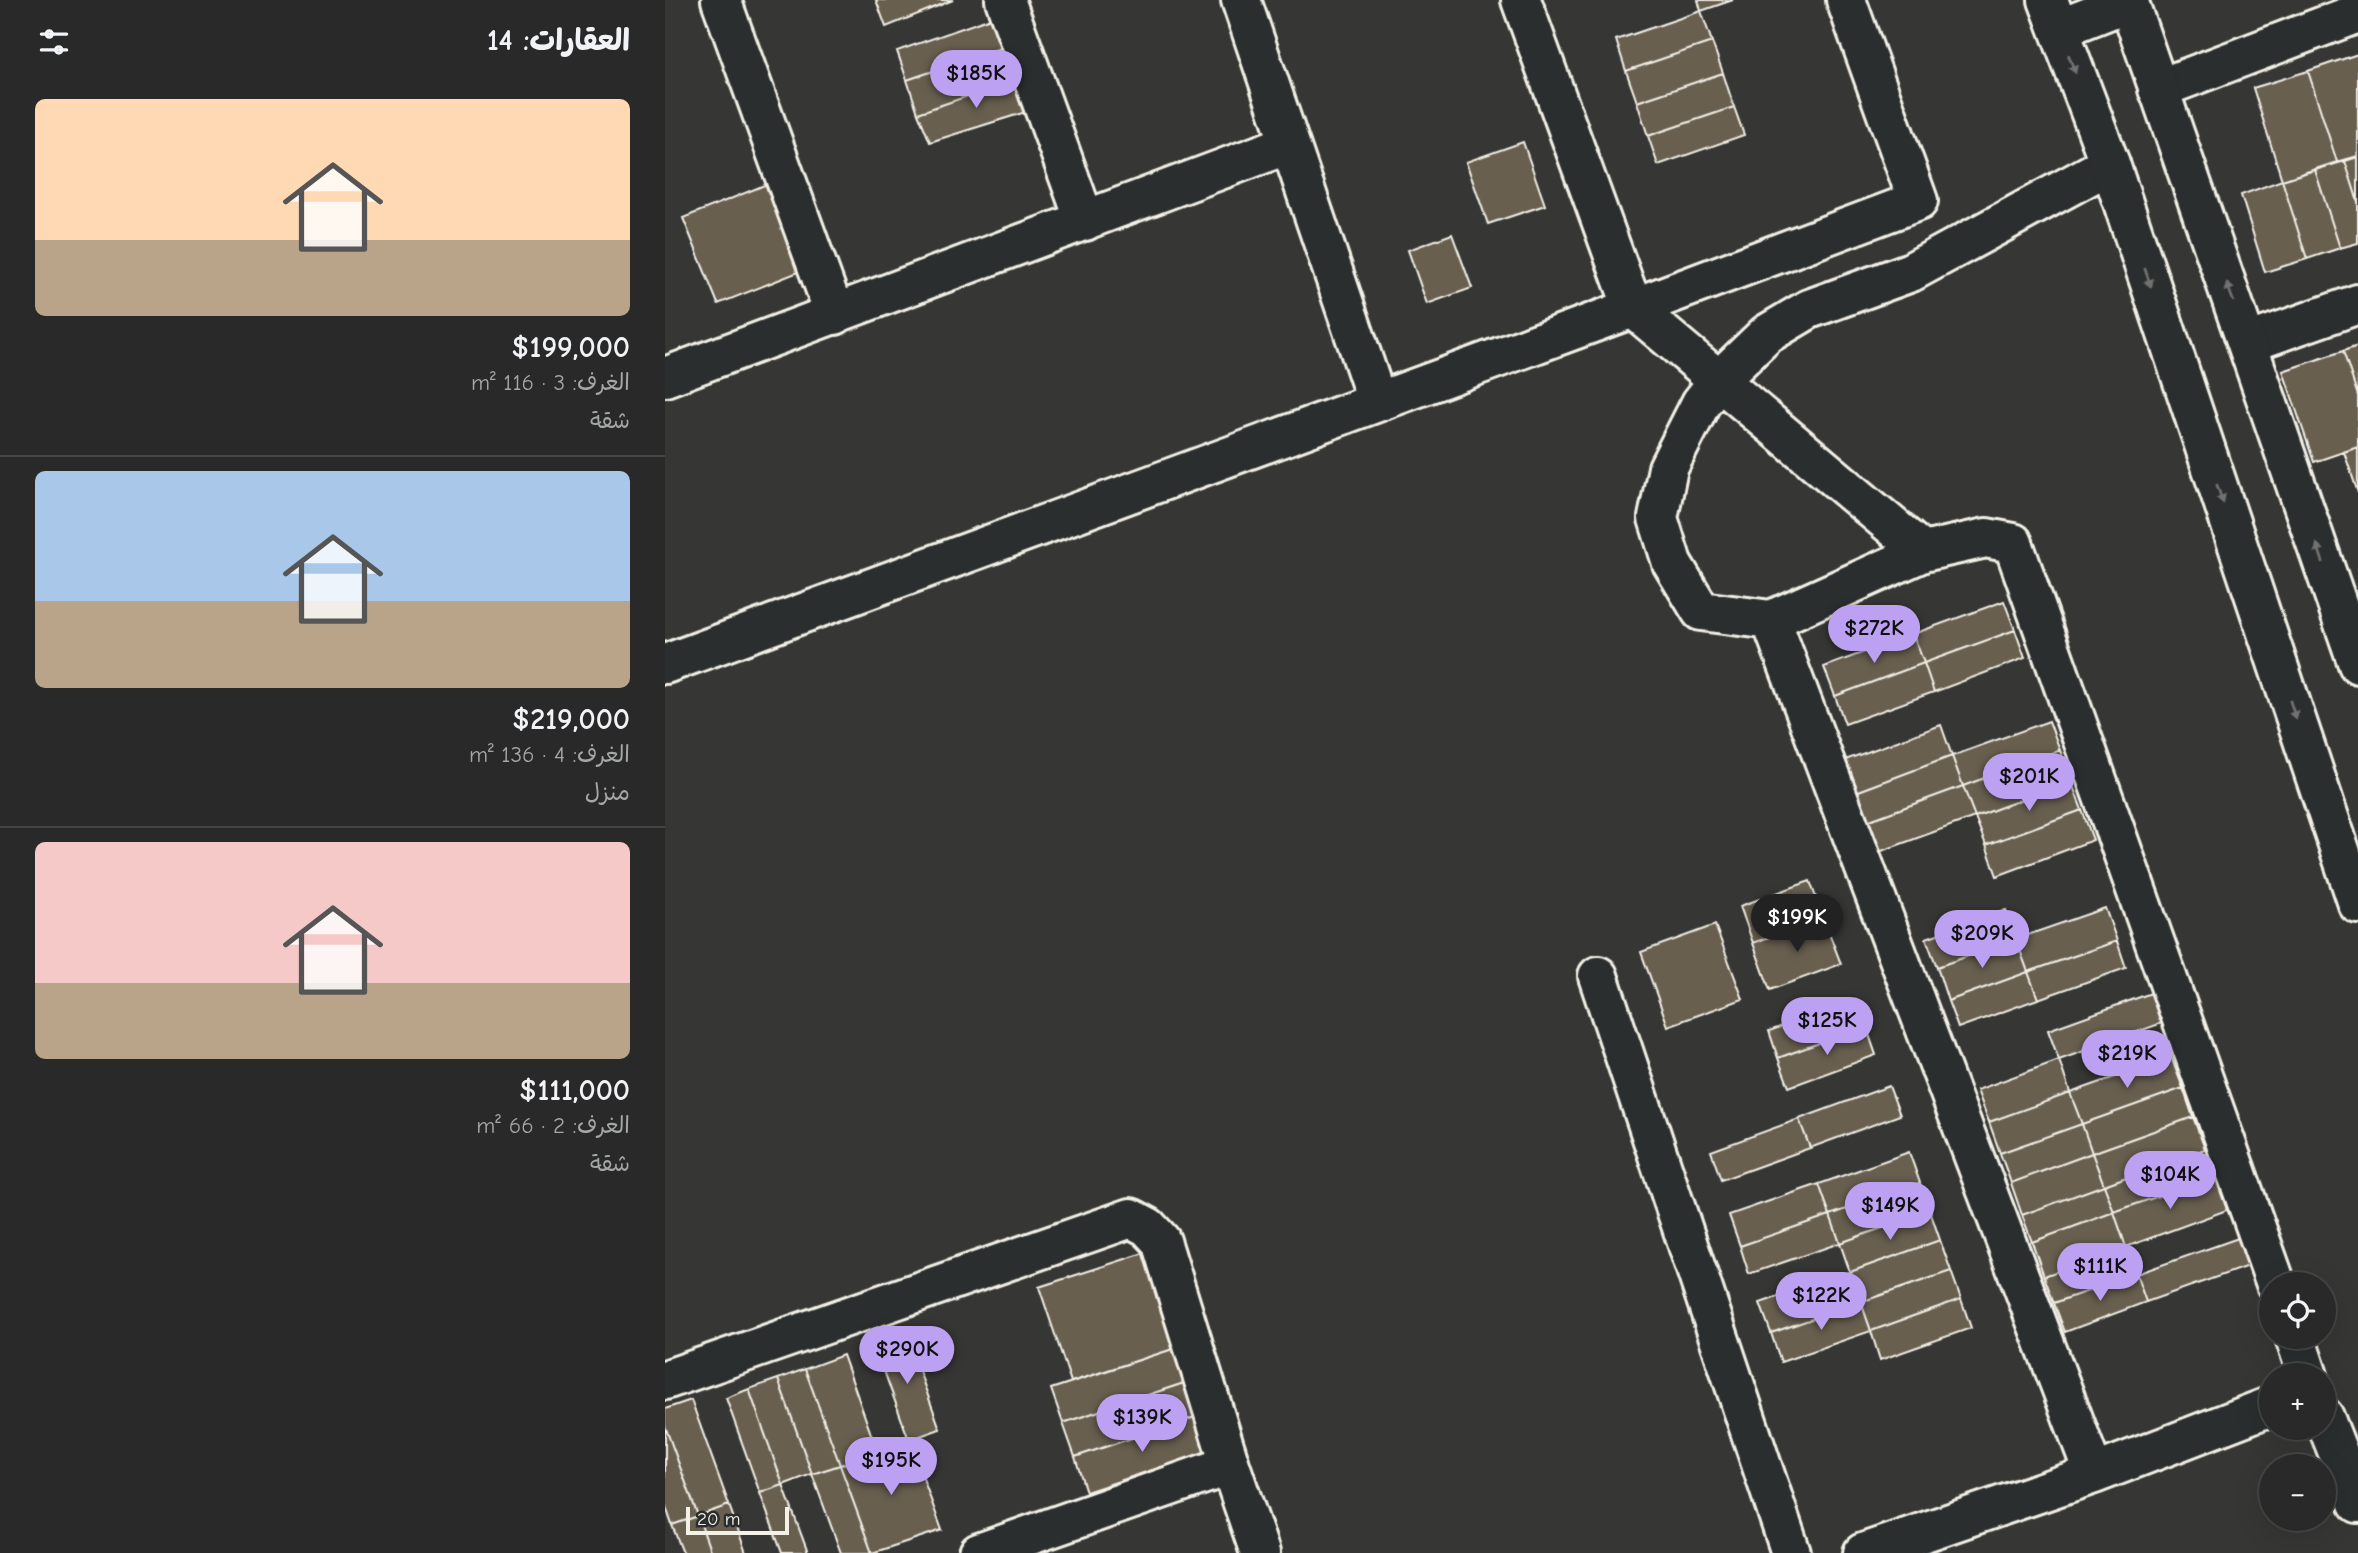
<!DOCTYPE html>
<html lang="ar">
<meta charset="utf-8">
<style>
:root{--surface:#282928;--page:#343534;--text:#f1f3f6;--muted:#a5a6a8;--line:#444545;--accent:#bca0f2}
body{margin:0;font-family:"Comic Neue","Playpen Sans Arabic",sans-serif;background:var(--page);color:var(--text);direction:rtl;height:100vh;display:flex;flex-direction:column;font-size:26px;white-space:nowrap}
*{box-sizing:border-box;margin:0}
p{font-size:23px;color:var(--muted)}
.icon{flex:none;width:38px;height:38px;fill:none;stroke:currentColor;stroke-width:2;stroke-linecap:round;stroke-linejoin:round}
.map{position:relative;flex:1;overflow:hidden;direction:ltr}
.panel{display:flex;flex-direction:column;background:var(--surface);width:665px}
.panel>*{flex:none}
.fabs{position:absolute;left:1594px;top:1272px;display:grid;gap:14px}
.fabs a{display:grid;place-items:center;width:77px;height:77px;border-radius:50%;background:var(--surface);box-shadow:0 7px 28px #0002,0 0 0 2px var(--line);font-size:35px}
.scale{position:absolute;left:21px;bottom:18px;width:103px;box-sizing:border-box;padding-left:7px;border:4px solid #f4f1e8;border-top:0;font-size:19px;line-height:24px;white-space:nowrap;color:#f4f1e8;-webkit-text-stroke:5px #2a2d2e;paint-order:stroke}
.price{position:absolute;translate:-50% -60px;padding:0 16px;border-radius:24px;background:var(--accent);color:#111;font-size:23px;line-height:46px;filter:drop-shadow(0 2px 4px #0008)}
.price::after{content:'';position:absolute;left:50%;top:42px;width:21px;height:16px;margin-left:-10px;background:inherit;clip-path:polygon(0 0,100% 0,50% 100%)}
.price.selected{background:#222;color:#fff}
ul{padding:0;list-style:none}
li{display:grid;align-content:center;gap:14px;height:371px;padding:0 35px}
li+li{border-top:2px solid var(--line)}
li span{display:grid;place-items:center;height:217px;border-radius:10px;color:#555}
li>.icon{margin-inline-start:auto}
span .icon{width:126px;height:126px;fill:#fffc;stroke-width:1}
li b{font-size:30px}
h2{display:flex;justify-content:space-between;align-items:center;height:84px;padding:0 35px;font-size:30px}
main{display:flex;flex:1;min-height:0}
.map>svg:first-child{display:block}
.building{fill:#675f4f;stroke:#f4f1e8;stroke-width:2}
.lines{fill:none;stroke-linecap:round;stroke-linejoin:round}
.street-casing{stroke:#f4f1e8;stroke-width:44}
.secondary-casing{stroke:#f4f1e8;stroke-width:44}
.street{stroke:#2a2d2e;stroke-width:38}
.secondary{stroke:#2a2d2e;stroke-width:38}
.oneway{fill:#71726f}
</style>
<main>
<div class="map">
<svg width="1693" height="1553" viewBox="0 0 1693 1553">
<rect width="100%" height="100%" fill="#363735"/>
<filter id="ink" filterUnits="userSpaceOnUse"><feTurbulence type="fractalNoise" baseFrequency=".0143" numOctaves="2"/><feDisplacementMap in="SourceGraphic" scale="14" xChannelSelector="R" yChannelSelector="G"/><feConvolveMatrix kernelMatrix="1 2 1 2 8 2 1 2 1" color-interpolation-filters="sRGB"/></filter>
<g filter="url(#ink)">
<path class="building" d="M211,0H288L221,27Z
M1033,0H1068L1036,11Z
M1036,11L1047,42L961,71L951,40Z
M334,15L345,45L242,80L232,51Z
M1047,42L1058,73L972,102L961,71Z
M345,45L356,78L253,113L242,80Z
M1693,54V156L1672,162L1643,71Z
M1643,71L1672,162L1617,180L1588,88Z
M1058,73L1069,107L983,136L972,102Z
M356,78L367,110L265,142L253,113Z
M1069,107L1079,135L993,165L983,136Z
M858,142L880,205L823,224L801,162Z
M1693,157V202L1680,161Z
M1680,161L1693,202V243L1675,248L1650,170Z
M1650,170L1675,248L1642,259L1617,180Z
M1617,180L1642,259L1600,272L1576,195Z
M102,184L136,271L53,304L18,218Z
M787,234L807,288L762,304L743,250Z
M1693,346V396L1678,351Z
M1678,351L1693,396V447L1649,462L1618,371Z
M1693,447V493L1679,452Z
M1339,601L1350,630L1259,663L1248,634Z
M1350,630L1360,658L1269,692L1259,663Z
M1248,634L1259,663L1170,696L1159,667Z
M1259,663L1269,692L1180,724L1170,696Z
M1384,721L1395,750L1298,786L1287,756Z
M1276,725L1287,756L1191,792L1180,760Z
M1395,750L1406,781L1310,817L1298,786Z
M1287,756L1298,786L1202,821L1191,792Z
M1406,781L1417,810L1321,845L1310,817Z
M1298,786L1310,817L1214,852L1202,821Z
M1417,810L1428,840L1332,876L1321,845Z
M1145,881L1158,917L1088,943L1075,906Z
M1440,908L1452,941L1363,972L1351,939Z
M1341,910L1351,939L1272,967L1261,938Z
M1158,917L1176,964L1105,990L1088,943Z
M1050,925L1078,999L1003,1026L976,952Z
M1351,939L1363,972L1283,1001L1272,967Z
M1452,941L1461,968L1373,999L1363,972Z
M1363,972L1373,999L1293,1028L1283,1001Z
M1489,992L1500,1022L1394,1060L1383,1030Z
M1191,1000L1201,1026L1113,1058L1104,1031Z
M1201,1026L1211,1055L1124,1087L1113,1058Z
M1506,1057L1518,1088L1417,1124L1405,1093Z
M1394,1060L1405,1093L1324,1122L1312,1090Z
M1224,1086L1235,1115L1145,1148L1134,1119Z
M1518,1088L1528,1117L1427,1153L1417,1124Z
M1405,1093L1417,1124L1335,1153L1324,1122Z
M1528,1117L1540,1149L1439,1185L1427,1153Z
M1134,1119L1145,1148L1056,1180L1046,1151Z
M1417,1124L1427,1153L1346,1183L1335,1153Z
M1540,1149L1550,1176L1449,1212L1439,1185Z
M1244,1152L1255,1183L1165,1215L1154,1184Z
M1427,1153L1439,1185L1357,1215L1346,1183Z
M1550,1176L1562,1210L1461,1247L1449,1212Z
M1255,1183L1265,1211L1175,1243L1165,1215Z
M1154,1184L1165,1215L1075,1246L1064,1215Z
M1439,1185L1449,1212L1367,1242L1357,1215Z
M1265,1211L1275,1240L1185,1272L1175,1243Z
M1449,1212L1461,1247L1379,1276L1367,1242Z
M1165,1215L1175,1243L1084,1274L1075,1246Z
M1576,1237L1586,1265L1481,1302L1471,1274Z
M1275,1240L1286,1271L1196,1302L1185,1272Z
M1461,1247L1471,1274L1389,1303L1379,1276Z
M479,1253L511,1348L406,1382L374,1287Z
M1286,1271L1296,1299L1206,1331L1196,1302Z
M1185,1272L1196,1302L1106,1333L1095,1303Z
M1471,1274L1481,1302L1400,1332L1389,1303Z
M1296,1299L1306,1328L1215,1360L1206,1331Z
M1196,1302L1206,1331L1116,1362L1106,1333Z
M240,1332L275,1429L244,1440L209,1343Z
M511,1348L522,1382L398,1423L386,1389Z
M178,1355L212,1451L175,1465L140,1369Z
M140,1369L175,1465L147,1474L113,1379Z
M113,1379L147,1474L118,1485L84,1389Z
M522,1382L533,1416L410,1457L398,1423Z
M84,1389L118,1485L95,1493L61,1398Z
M26,1400L64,1505L33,1516L0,1426V1409Z
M533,1416L545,1451L421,1492L410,1457Z
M0,1426L33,1516L7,1525L0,1504Z
M244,1440L277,1530L207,1553L175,1465Z
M175,1465L207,1553H176L147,1474Z
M118,1485L143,1553H117L95,1493Z
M64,1505L81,1553H46L33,1516Z
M33,1516L46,1553H18L7,1525Z"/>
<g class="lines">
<g class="street-casing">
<path id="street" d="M56,0L170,315
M340,0L420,221
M576,0L712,401
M856,0L968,308L1258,552
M1493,89L1693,13
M1445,164L1246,272L1144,309L1102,334L1054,380L1036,403L1003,468L993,518L1007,563L1036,611L1106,620L1258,552L1321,538L1348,543L1611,1284
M1583,343L1693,304
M0,377L624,144
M1106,620L1429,1474
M0,664L968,308L1253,201L1181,0
M933,976L1126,1553
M1630,1337L1643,1376
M0,1380L466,1218L483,1227L496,1241L565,1465L595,1553
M1659,1417L1693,1503
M314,1553L565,1465
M1198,1553L1429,1474L1606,1406"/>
</g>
<g class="secondary-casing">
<path id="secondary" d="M1383,0L1445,164L1693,904
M1463,0L1693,664
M1394,29L1463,2"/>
</g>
<use href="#street" class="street"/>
<use href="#secondary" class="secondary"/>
</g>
<defs><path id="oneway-solid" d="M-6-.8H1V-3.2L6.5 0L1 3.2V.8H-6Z" transform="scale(1.75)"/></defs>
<g class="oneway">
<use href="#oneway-solid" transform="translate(1407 64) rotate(69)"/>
<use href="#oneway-solid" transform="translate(1483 278) rotate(71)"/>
<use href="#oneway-solid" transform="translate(1565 292) rotate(-110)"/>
<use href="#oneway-solid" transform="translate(1555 494) rotate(71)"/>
<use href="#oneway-solid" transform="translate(1655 553) rotate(-109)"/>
<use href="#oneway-solid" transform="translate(1628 710) rotate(71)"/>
</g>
</g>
</svg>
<div class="fabs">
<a><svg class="icon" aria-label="locate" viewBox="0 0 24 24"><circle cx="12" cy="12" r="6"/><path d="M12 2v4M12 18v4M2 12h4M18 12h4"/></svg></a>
<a>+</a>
<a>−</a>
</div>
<div class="scale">20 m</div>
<b class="price" style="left:311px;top:110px">$185K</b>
<b class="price" style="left:1209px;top:665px">$272K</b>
<b class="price" style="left:1364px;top:813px">$201K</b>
<b class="price selected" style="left:1132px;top:954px">$199K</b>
<b class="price" style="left:1317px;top:970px">$209K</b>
<b class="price" style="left:1162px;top:1057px">$125K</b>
<b class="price" style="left:1462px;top:1090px">$219K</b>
<b class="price" style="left:1505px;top:1211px">$104K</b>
<b class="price" style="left:1225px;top:1242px">$149K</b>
<b class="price" style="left:1435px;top:1303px">$111K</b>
<b class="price" style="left:1156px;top:1332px">$122K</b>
<b class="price" style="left:242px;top:1386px">$290K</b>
<b class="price" style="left:477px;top:1454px">$139K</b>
<b class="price" style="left:226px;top:1497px">$195K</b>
</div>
<section class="panel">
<h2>العقارات: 14<svg class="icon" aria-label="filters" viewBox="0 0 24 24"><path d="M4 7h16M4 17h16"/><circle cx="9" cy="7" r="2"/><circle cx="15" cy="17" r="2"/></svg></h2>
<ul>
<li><span style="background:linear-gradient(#ffd9b3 65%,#b9a48a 0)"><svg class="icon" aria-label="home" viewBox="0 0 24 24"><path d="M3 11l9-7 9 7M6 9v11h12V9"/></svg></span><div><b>$199,000</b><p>الغرف: 3 · 116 m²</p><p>شقة</p></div></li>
<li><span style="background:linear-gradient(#a9c7e8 60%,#b9a48a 0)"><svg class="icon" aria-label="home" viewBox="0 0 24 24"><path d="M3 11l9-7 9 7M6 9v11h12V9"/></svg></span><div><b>$219,000</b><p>الغرف: 4 · 136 m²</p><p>منزل</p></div></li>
<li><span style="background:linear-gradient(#f6c9c9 65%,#b9a48a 0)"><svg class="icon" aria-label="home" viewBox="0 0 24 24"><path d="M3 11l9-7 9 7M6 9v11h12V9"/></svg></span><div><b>$111,000</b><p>الغرف: 2 · 66 m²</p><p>شقة</p></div></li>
</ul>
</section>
</main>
